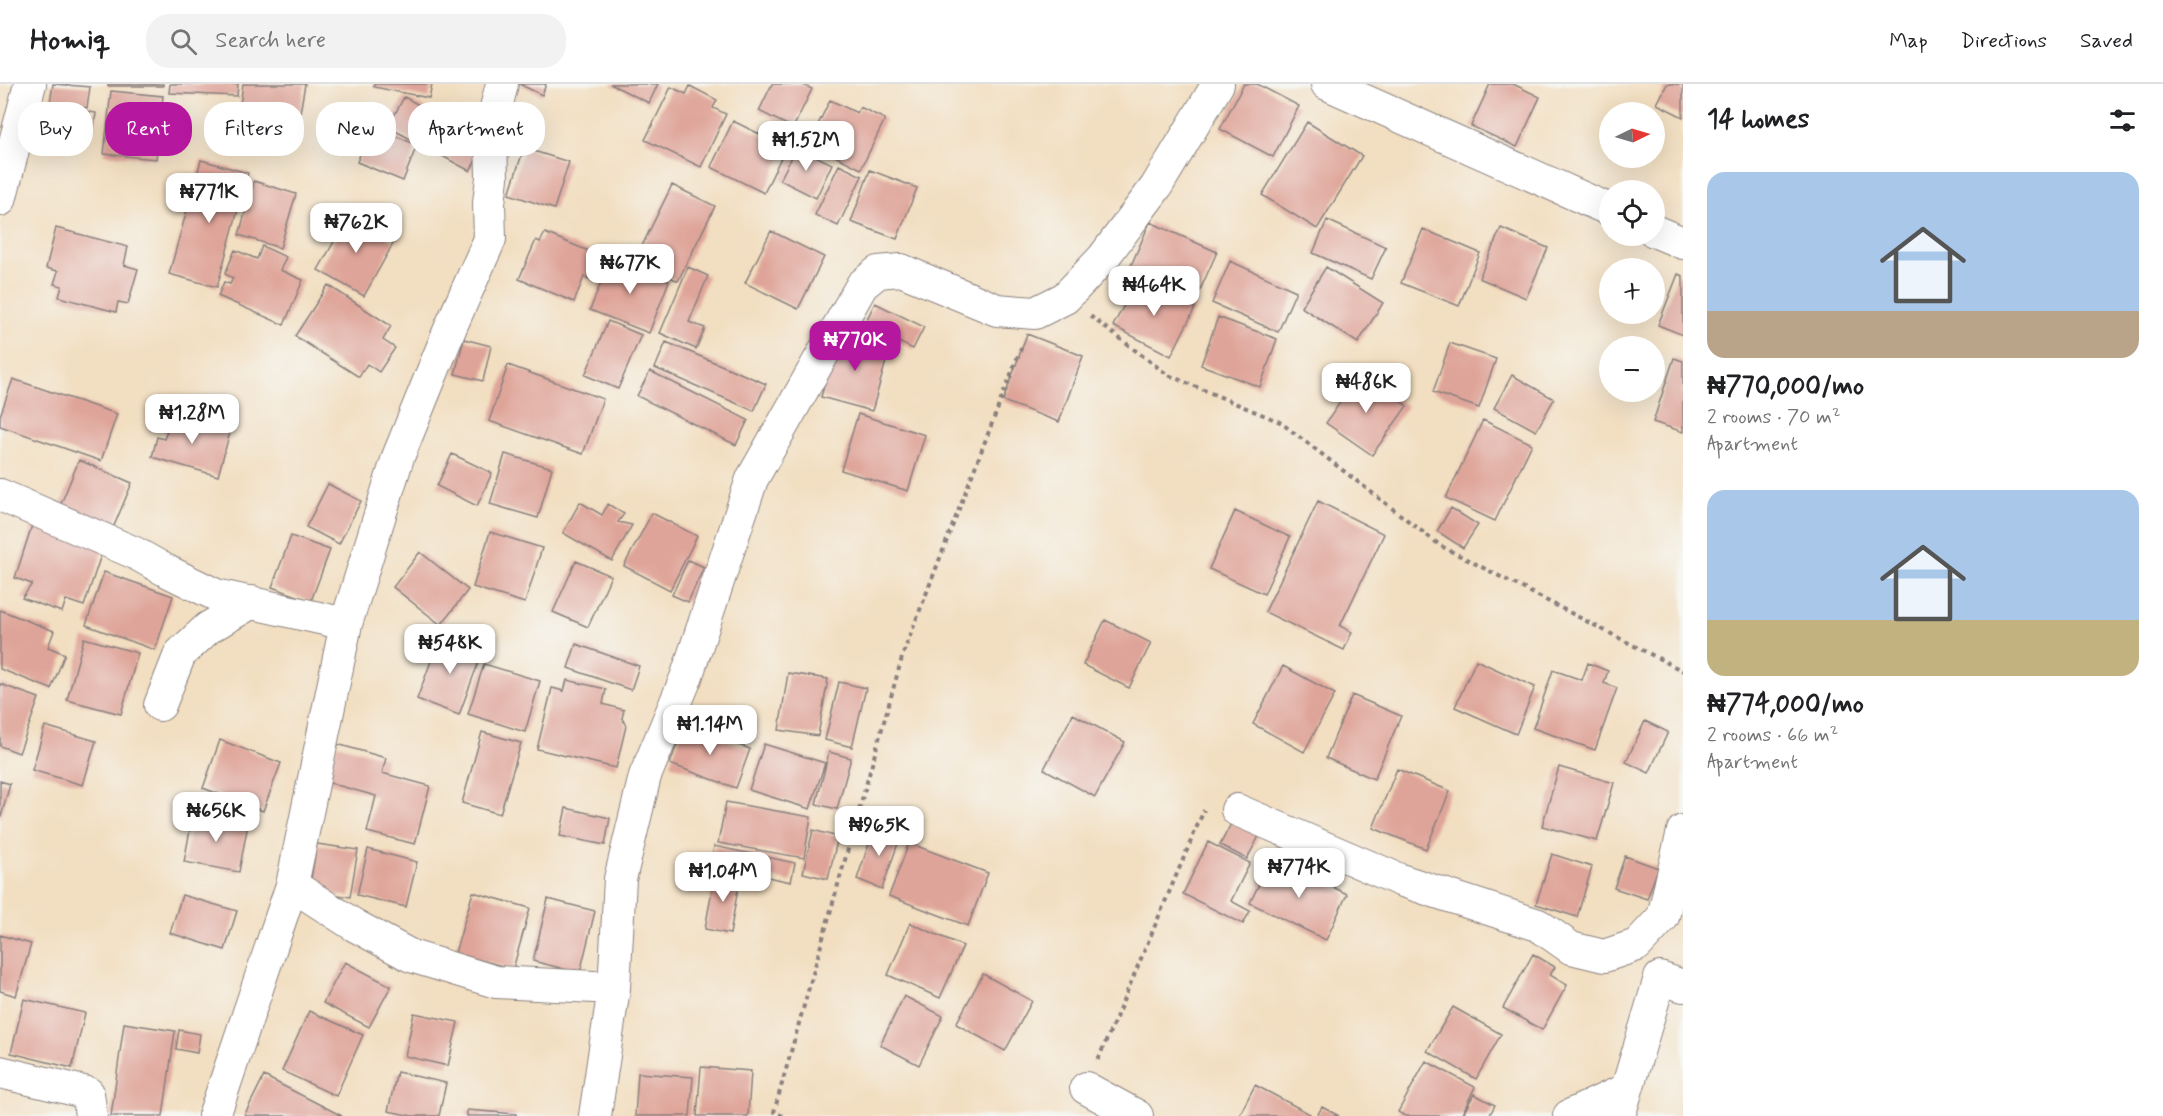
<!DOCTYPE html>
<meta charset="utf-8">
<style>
:root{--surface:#fff;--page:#f2f2f2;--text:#202124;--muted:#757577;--line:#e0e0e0;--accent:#b5179e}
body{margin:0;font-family:Mynerve,sans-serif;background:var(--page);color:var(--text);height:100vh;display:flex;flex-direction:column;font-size:22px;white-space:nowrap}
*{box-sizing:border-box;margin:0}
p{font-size:20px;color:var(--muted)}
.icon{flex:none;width:33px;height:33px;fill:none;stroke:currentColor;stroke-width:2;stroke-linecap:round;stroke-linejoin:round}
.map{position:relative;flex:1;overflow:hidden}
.panel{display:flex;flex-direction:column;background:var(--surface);width:480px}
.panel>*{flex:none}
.guide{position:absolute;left:18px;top:18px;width:570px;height:54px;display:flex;gap:12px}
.needle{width:39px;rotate:85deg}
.tools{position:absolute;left:1599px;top:18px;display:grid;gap:12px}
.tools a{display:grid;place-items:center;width:66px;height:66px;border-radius:50%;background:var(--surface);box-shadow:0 6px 24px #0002;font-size:30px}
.price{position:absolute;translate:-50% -51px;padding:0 14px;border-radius:12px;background:#fff;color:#222;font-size:20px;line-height:39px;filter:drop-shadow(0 2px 3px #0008)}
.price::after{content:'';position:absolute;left:50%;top:36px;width:18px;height:14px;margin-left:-9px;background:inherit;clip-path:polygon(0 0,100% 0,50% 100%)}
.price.active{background:var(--accent);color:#fff}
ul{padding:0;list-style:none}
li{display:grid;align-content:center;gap:12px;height:318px;padding:0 24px}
li span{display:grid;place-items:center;height:186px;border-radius:18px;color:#555}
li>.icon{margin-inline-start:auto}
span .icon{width:108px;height:108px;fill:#fffc;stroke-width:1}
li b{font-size:26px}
h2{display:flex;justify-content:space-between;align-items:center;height:72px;padding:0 24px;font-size:26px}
.pill{padding:0 21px;border-radius:24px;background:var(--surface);box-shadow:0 6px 24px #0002;font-size:21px;line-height:54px}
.pill.active{background:var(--accent);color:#fff}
header{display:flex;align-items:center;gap:36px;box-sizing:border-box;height:84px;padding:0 30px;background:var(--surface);border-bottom:2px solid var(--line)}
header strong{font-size:28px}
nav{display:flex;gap:33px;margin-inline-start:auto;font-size:21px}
.search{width:420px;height:54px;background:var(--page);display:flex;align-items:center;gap:15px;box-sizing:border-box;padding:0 21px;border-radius:24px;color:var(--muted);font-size:22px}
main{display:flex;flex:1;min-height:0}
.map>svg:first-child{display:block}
.building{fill:#dfa499}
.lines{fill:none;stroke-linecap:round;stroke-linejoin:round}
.street-casing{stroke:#8a807e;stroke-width:34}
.path{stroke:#8a807e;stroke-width:4;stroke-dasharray:4.5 4.5;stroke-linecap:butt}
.street{stroke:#fff;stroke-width:32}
</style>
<header>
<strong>Homiq</strong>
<div class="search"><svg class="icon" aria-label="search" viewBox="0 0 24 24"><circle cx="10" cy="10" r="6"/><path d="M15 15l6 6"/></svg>Search here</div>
<nav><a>Map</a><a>Directions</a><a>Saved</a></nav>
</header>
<main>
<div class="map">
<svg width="1683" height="1032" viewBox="0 0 1683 1032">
<rect width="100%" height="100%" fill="#f6f6f2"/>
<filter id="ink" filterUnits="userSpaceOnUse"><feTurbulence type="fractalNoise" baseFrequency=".0167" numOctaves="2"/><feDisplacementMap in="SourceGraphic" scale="12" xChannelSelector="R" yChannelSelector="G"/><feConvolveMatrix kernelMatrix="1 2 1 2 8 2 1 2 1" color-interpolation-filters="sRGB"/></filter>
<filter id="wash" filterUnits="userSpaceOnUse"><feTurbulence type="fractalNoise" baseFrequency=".008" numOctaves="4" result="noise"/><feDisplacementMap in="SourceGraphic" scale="24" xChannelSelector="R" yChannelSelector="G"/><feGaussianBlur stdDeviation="1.35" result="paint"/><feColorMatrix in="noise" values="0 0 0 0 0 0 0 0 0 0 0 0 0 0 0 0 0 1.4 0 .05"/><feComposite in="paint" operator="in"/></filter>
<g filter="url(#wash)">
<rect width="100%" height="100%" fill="#f2dec0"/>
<g id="blocks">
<path class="building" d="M53,0L90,3L87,24L50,19Z
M108,0H163V2H108Z
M170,0H238L237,12L169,9Z
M243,0H305L298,41L273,37L274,27L240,21Z
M374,0H432L429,14L374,3Z
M519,0H546L542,11Z
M610,0H658L649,19Z
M772,0H802L812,5L793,44L759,27Z
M1244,0H1257L1299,22L1273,73L1220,45Z
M1490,0H1513L1540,13L1517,63L1471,42Z
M1667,0H1683V33L1657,20Z
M690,2L717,16L713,24L726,30L701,83L645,56L671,3L686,10Z
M111,7L163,12L156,75L104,70Z
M404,13L486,57L470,87L388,43Z
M830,16L857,29L860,23L885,35L861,85L809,59Z
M52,21L96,29L94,43L50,36Z
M733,37L786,63L764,109L711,83Z
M1307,38L1362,72L1317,145L1262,111Z
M372,42L417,61L403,97L357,78Z
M797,63L832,80L816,114L780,96Z
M524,64L569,78L554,125L509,110Z
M201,76L248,89L217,203L169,190Z
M839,81L862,92L838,142L815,131Z
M870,86L917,104L897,155L851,138Z
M254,97L296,110L280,164L239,151Z
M672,101L715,122L678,197L635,176Z
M352,126L370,136L367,142L394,158L364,212L318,186Z
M1327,136L1386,163L1371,195L1313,169Z
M1150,138L1217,168L1196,215L1129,186Z
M56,144L128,163L124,181L138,185L128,220L118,218L116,228L59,213L62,202L54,200L58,187L46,184Z
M1501,144L1548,164L1526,214L1479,194Z
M1423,145L1480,169L1459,222L1401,199Z
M771,147L824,173L798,225L745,199Z
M545,149L603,173L593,196L584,193L574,218L519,195L536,156L540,158Z
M262,162L286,173L280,186L303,196L284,241L218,212L224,198L230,200L233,194L225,190L235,166L257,175Z
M611,173L669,197L649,249L590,226Z
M1230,177L1296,207L1278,248L1212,219Z
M688,183L708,192L689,238L705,244L696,265L660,249Z
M1326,183L1383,219L1358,259L1301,223Z
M1678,190L1683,192V251L1658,241Z
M1138,195L1195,224L1171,272L1113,242Z
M328,201L391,242L383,256L395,264L379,288L367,280L359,293L295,252Z
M875,219L924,243L913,265L864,241Z
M1218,233L1277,255L1260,303L1201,281Z
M608,237L641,251L618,305L585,291Z
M839,248L890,263L872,327L821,313Z
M1027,250L1083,272L1059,338L1003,317Z
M464,255L491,262L483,297L455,290Z
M666,258L766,300L754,327L655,284Z
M1450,259L1496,275L1479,324L1433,308Z
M1674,274L1683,277V348L1653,338Z
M508,281L603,315L583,370L489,337Z
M650,287L748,336L736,361L637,312Z
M1360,289L1407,322L1372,371L1326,339Z
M1512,291L1554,315L1536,347L1494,324Z
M13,295L117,330L101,377L0,342V332Z
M164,329L230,348L218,392L152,373L157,353L164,355L167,347L160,345Z
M858,330L925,351L908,407L841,386Z
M1483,336L1532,360L1495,437L1446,414Z
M452,370L492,389L477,422L437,402Z
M505,370L552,384L538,434L490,420Z
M79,376L132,399L111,449L58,427Z
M328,400L361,417L339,460L306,443Z
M1318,417L1384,450L1340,542L1352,548L1344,566L1265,528Z
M580,418L602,431L608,420L624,430L618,438L632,441L612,477L563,449Z
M1451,424L1478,441L1463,464L1437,447Z
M1235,427L1290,453L1264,510L1209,485Z
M652,429L697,452L670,506L624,482Z
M33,438L104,462L84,522L66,516L62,528L22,514L32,500L15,494Z
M490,448L542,464L525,519L473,503Z
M291,452L330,466L311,517L272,503Z
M420,468L468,506L441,541L393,503Z
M688,476L704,483L688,518L672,511Z
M576,477L611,492L588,543L553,528Z
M104,488L173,512L155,566L86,541Z
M0,526L54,547L48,563L65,570L51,605L0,585Z
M1105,536L1151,559L1129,604L1083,581Z
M441,550L483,566L459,631L417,615Z
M84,554L138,569L121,630L67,616Z
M576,560L639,582L631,606L568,584Z
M1476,576L1535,603L1516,650L1455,623Z
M1588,579L1608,587L1604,599L1617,604L1595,666L1533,644L1553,586L1582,596Z
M484,580L540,597L525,648L468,630Z
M1283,582L1335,610L1304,668L1253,640Z
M788,589L828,595L818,652L779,646Z
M567,596L606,605L603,620L624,626L622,634L626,642L616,684L537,665L552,604L564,607Z
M839,598L866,604L852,663L825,656Z
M0,600L39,614L19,669L0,662Z
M1352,611L1401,632L1374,695L1326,674Z
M1073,630L1125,658L1095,713L1044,685Z
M1645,637L1668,648L1649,689L1626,678Z
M684,641L750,665L736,704L670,680Z
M45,642L96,657L83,701L32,686Z
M482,648L521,659L500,730L462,719Z
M220,656L281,679L263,727L203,704Z
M337,660L386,674L382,689L430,702L415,760L367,748L376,712L326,698Z
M764,660L825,679L810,725L749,706Z
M829,668L851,674L837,725L816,720Z
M1559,683L1614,699L1597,757L1542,742Z
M1397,685L1450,707L1426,765L1373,744Z
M0,697L10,700L1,733H0Z
M726,718L811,733L804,774L718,759Z
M566,724L610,734L605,761L560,752Z
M193,730L248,740L239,788L184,778Z
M1232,738L1259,752L1247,775L1220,761Z
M875,742L901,751L882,805L857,795Z
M813,746L838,753L828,795L803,789Z
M1208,758L1250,779L1231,817L1250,827L1243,840L1183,810Z
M909,759L988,789L968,842L889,812Z
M317,760L358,766L350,813L309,806Z
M714,762L795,779L791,798L711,781Z
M368,765L417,778L406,823L357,811Z
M1552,770L1592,783L1577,833L1536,820Z
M1625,772L1658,784L1647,815L1614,804Z
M1272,773L1347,810L1326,856L1250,819Z
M715,789L740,793L730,850L705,845Z
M473,808L530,824L513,885L455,869Z
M182,811L237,827L225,866L170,849Z
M548,815L595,827L580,889L533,877Z
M910,839L963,862L940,914L888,891Z
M0,851L31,860L16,912L0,907Z
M1533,870L1555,883L1550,891L1567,901L1542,946L1503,924Z
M345,878L391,902L369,943L323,919Z
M983,890L1032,917L1005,967L956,940Z
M904,912L943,932L919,981L880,961Z
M24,915L85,929L72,984L11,969Z
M1453,923L1501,950L1476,995L1427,967Z
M309,927L363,951L336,1012L282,987Z
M414,929L458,938L448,982L405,972Z
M124,939L175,947L163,1032H111Z
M179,946L200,950L197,969L176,965Z
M1426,977L1475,1003L1461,1032H1405L1398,1028Z
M701,983L751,987L748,1032H697Z
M397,988L446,999L439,1032H412L388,1027Z
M638,989L693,993L690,1032H635Z
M264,992L342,1032H244Z
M1255,1001L1310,1030L1309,1032H1239Z
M1474,1010L1495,1021L1489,1032H1462Z
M1322,1023L1339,1032H1317Z
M467,1026L516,1030V1032H467Z"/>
</g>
</g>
<g filter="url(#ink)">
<use href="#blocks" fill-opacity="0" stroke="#8a807e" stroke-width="1.5"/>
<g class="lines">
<g class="street-casing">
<path id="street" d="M1327,0L1610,126
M0,116L30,0
M1654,147L1683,159
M0,411L135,469L165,486L216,511L346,540
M160,621L180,570L208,544L252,518
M1237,726L1400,796L1538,841L1571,864L1604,872L1637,861L1663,833L1683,747
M292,801L354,841L411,872L496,898L614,904
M0,988L88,1009L91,1032
M1086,1004L1137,1032
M214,1032L292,801L346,540L398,373L452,240L490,155L489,119L492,94L491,44L502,0
M595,1032L614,904L620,795L645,692L686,594L752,395L862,201L878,188L901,186L997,226L1035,229L1065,214L1103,174L1156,103L1218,0
M1569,1032L1627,1005
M1619,1032L1660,894L1683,902"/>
</g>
<path class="path" d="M1090,232L1168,291L1280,338L1441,462L1683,587
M1098,976L1204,726
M783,1032L774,1028L903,570L1023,259"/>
<use href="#street" class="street"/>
</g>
</g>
</svg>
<div class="tools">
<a><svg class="needle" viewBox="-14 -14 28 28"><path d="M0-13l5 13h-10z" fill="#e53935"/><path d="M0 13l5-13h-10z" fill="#757577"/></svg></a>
<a><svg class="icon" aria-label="locate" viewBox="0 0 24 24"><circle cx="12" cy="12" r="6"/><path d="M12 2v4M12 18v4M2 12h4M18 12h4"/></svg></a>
<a>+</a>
<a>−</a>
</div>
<b class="price" style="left:806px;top:88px">₦1.52M</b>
<b class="price" style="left:209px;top:140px">₦771K</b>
<b class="price" style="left:356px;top:170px">₦762K</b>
<b class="price" style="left:630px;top:211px">₦677K</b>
<b class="price" style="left:1154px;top:233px">₦464K</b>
<b class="price active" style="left:855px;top:288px">₦770K</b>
<b class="price" style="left:1366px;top:330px">₦486K</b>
<b class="price" style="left:192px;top:361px">₦1.28M</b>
<b class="price" style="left:450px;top:591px">₦548K</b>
<b class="price" style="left:710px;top:672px">₦1.14M</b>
<b class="price" style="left:216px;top:759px">₦656K</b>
<b class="price" style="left:879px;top:773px">₦965K</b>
<b class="price" style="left:1299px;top:815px">₦774K</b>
<b class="price" style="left:723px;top:819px">₦1.04M</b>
<div class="guide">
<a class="pill">Buy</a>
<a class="pill active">Rent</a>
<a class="pill">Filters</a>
<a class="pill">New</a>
<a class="pill">Apartment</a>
</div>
</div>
<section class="panel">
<h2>14 homes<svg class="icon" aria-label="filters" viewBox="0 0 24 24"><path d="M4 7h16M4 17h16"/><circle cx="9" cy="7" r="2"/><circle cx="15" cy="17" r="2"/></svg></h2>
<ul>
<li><span style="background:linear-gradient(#a9c7e8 75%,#b9a48a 0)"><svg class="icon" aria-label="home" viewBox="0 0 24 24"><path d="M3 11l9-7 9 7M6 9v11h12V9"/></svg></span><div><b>₦770,000/mo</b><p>2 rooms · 70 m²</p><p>Apartment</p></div></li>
<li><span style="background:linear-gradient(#a9c7e8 70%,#c2b280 0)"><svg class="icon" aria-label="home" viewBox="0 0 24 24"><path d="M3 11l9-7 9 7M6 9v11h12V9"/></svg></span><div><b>₦774,000/mo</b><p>2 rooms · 66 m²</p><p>Apartment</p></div></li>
</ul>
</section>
</main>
